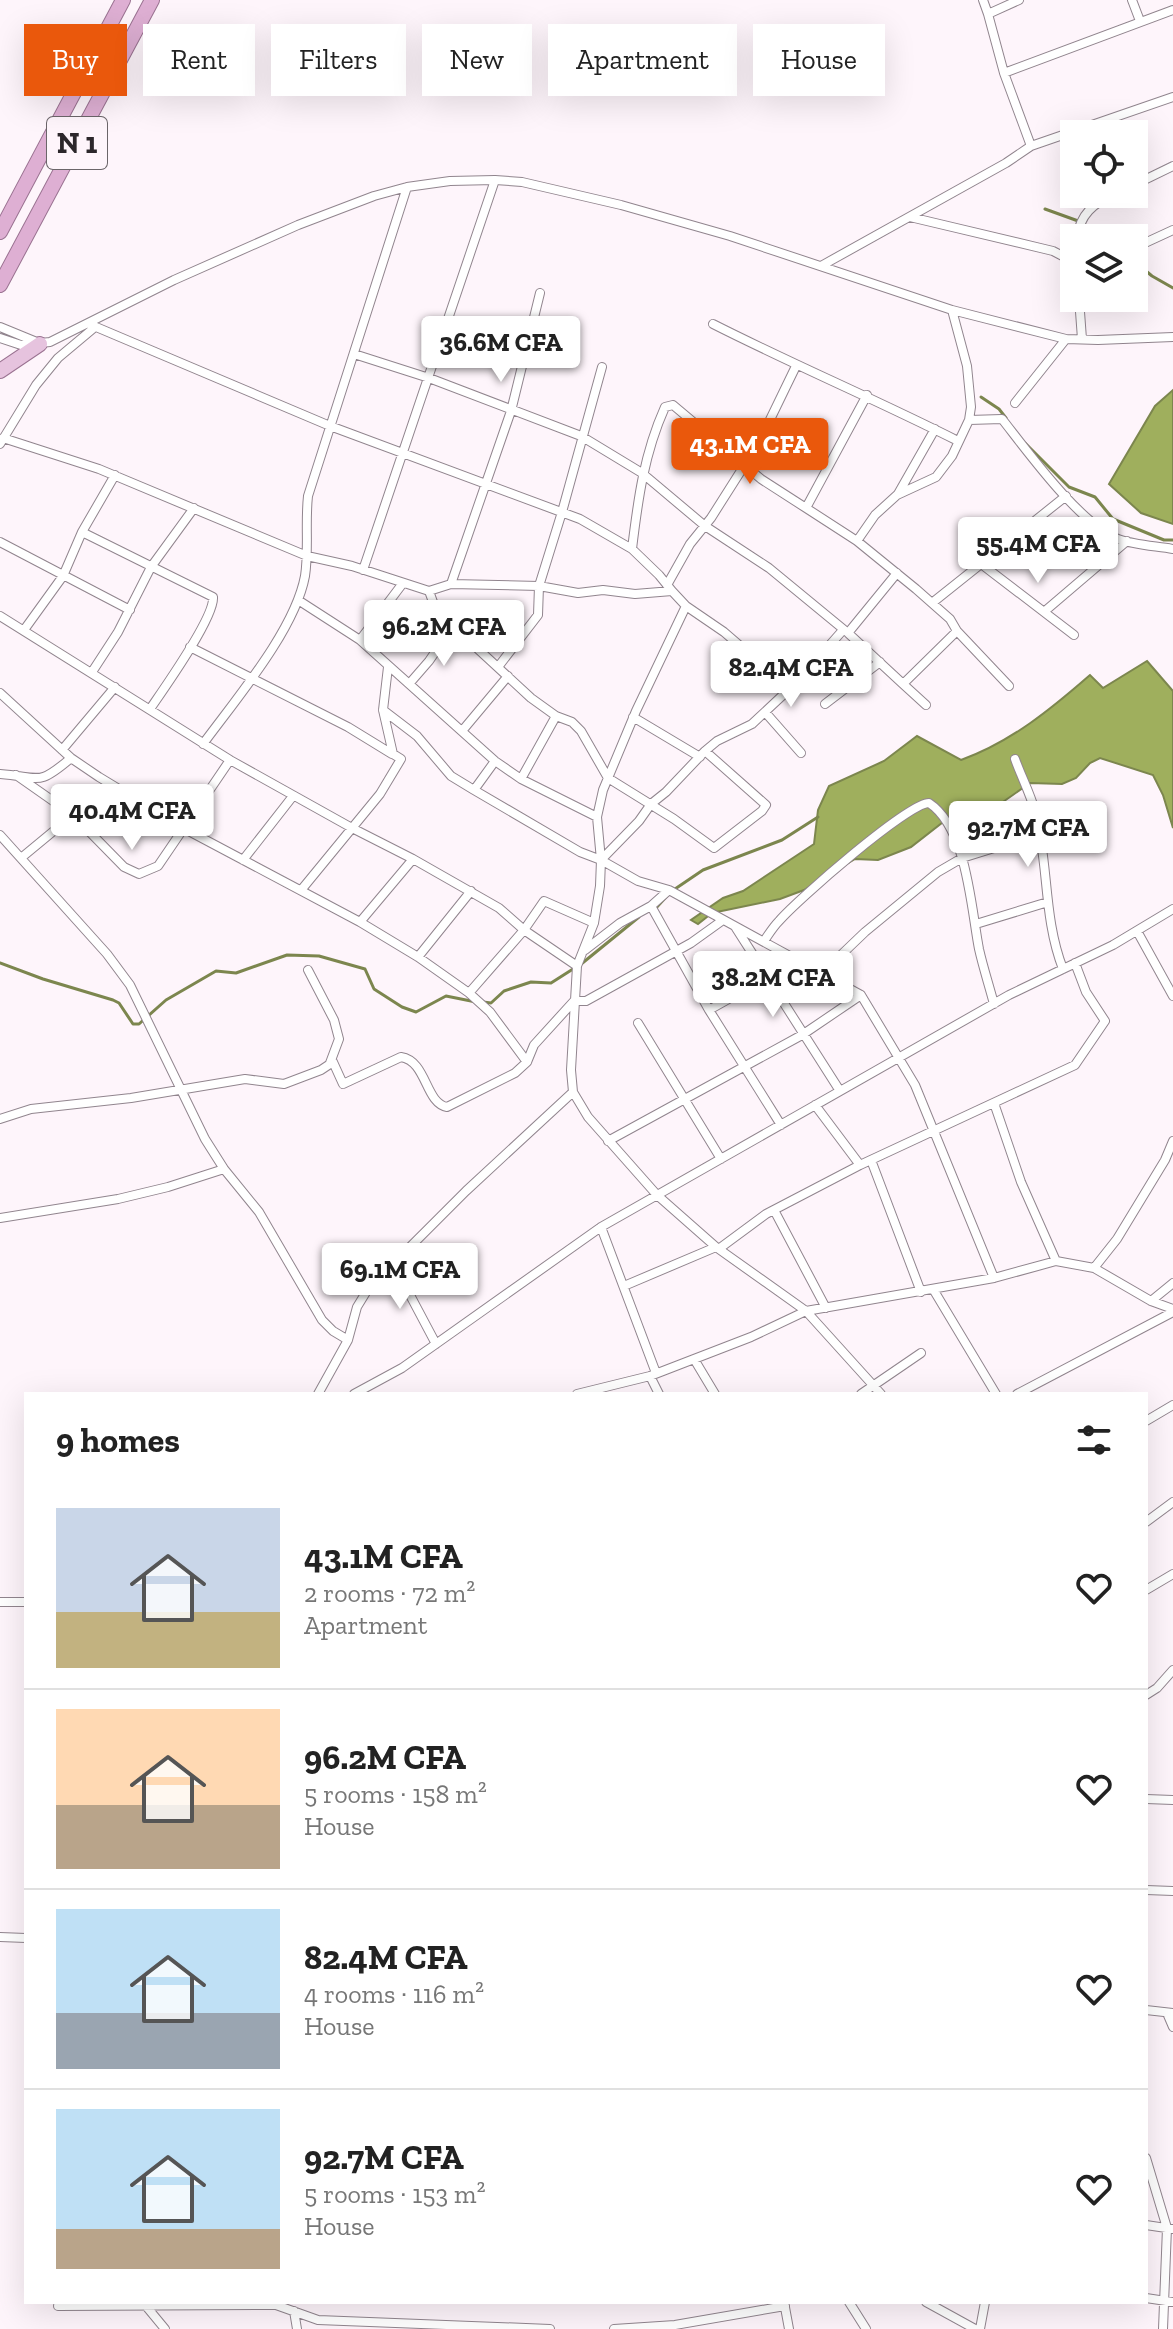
<!DOCTYPE html>
<meta charset="utf-8">
<style>
:root{--surface:#fff;--page:#f6f6f6;--text:#222;--muted:#767676;--line:#e0e0e0;--accent:#ea580c}
body{margin:0;font-family:"Zilla Slab",serif;background:var(--page);color:var(--text);height:100vh;display:flex;flex-direction:column;font-size:30px;white-space:nowrap}
*{box-sizing:border-box;margin:0}
p{font-size:26px;color:var(--muted)}
.icon{flex:none;width:44px;height:44px;fill:none;stroke:currentColor;stroke-width:2;stroke-linecap:round;stroke-linejoin:round}
.map{position:relative;flex:1;overflow:hidden}
.drawer{position:absolute;left:24px;top:1392px;width:1124px;height:912px;display:flex;flex-direction:column;background:var(--surface);border-radius:0px;box-shadow:0 8px 32px #0002}
.drawer>*{flex:none}
.hud{position:absolute;left:24px;top:24px;width:1126px;height:72px;display:flex;gap:16px}
.controls{position:absolute;left:1060px;top:120px;display:grid;gap:16px}
.controls a{display:grid;place-items:center;width:88px;height:88px;border-radius:0px;background:var(--surface);box-shadow:0 8px 32px #0002;font-size:40px}
.price{position:absolute;translate:-50% -68px;padding:0 18px;border-radius:8px;background:#fff;color:#222;font-size:26px;line-height:52px;filter:drop-shadow(0 2px 4px #0008)}
.price::after{content:'';position:absolute;left:50%;top:48px;width:24px;height:18px;margin-left:-12px;background:inherit;clip-path:polygon(0 0,100% 0,50% 100%)}
.price.current{background:var(--accent);color:#fff}
ul{padding:0;list-style:none}
li{display:flex;align-items:center;gap:24px;height:200px;padding:0 32px}
li+li{border-top:2px solid var(--line)}
li span{display:grid;place-items:center;flex:none;width:224px;height:160px;border-radius:0px;color:#555}
li>.icon{margin-inline-start:auto}
span .icon{width:96px;height:96px;fill:#fffc;stroke-width:1}
li b{font-size:34px}
h2{display:flex;justify-content:space-between;align-items:center;height:96px;padding:0 32px;font-size:34px}
.tag{padding:0 28px;border-radius:0px;background:var(--surface);box-shadow:0 8px 32px #0002;font-size:28px;line-height:72px}
.tag.current{background:var(--accent);color:#fff}
.map>svg:first-child{display:block}
.water{fill:#9faf5d;stroke:#7c864e;stroke-width:2}
.lines{fill:none;stroke-linecap:round;stroke-linejoin:round}
.stream{stroke:#7c864e;stroke-width:3}
.minor-casing{stroke:#91858e;stroke-width:10}
.primary-casing{stroke:#9a7291;stroke-width:16}
.trunk-casing{stroke:#9a7291;stroke-width:16}
.minor{stroke:#fff;stroke-width:8}
.primary{stroke:#e6c3de;stroke-width:14}
.trunk{stroke:#deafd3;stroke-width:14}
.labels{text-anchor:middle;dominant-baseline:central;stroke-width:8;stroke-linejoin:round;paint-order:stroke}
.shield{fill:#fef5fb;stroke:#6b6569;stroke-width:2}
.shield-label{font-size:30px;font-weight:bold;fill:#2c272b}
</style>
<div class="map">
<svg width="1173" height="2329" viewBox="0 0 1173 2329">
<rect width="100%" height="100%" fill="#fef5fb"/>
<path class="water" d="M1173,390V524L1141,513L1109,484L1155,406Z
M1147,661L1173,691V828L1163,795L1153,775L1100,758L1090,763L1076,778L1062,784L1030,783L990,811L956,812L911,847L878,860L855,859L804,890L780,899L712,913L698,924L691,920L723,898L743,891L814,844L818,810L829,786L884,761L917,736L961,760C1011,742 1051,709 1090,675L1103,688Z"/>
<g class="lines">
<path class="stream" d="M1045,209L1081,222L1104,238
M1134,261L1152,276L1173,288
M981,397L999,409L1006,418
M1025,443L1069,487L1095,497L1113,519L1164,540H1173
M672,891L703,870L782,840L818,817
M656,908L667,896
M0,963L43,979L113,1000L119,1003L133,1024H139L166,1000L216,971L236,973L287,955L319,956L365,969L374,989L402,1007L416,1012L446,996L476,1002
M580,965L639,917
M483,1002L491,1003L504,991L531,982L551,983L573,969"/>
<g class="minor-casing">
<path id="minor" d="M983,0L988,14
M1019,0L988,14L1004,73L1031,146
M1132,0L1140,21
M1004,73L1173,10
M1134,185L1173,166
M910,217L1053,251L1074,262
M1077,238C1080,214 1093,204 1114,194
M1134,248L1173,230
M821,266L1006,163L1031,146L1173,97
M1079,298L1082,339
M89,324L330,426L580,519L632,549L659,575L672,591L635,594L603,590L578,593L539,586L538,615L498,667
M713,324C794,365 877,400 958,441
M0,327L39,343
M0,338L21,345L50,342L174,280L298,225L374,196L407,187L450,181L495,180L522,182L621,205L730,236L952,310L1066,339L1098,340L1173,337
M354,354L429,378L581,436L642,473L705,526L769,568L848,633L903,684L957,631
M1015,403L1066,339
M969,420L1002,419C1028,452 1079,523 1118,539C1134,545 1156,546 1173,549
M3,438L99,469L307,556L352,566L429,591L433,602L453,626L531,698L556,716L572,722L581,731L608,778L674,819L714,848L762,811L766,805L705,751
M0,444L36,385L58,358L95,327
M898,494L935,429
M806,508L857,541L916,589L950,619L957,631L1009,686
M82,532L213,597C215,617 163,690 150,709
M857,541L875,515L897,495L936,477L952,456L969,420L971,407L967,366L952,310
M0,542L130,610
M632,549C638,499 644,454 665,407L673,405L761,479L806,508L867,395
M980,563L1074,635
M363,570L495,180
M451,584L511,411L540,293
M667,585L690,544L711,518L744,466L764,432L796,366
M429,591L451,584L539,586L562,512L602,367
M672,591L686,606L724,632L790,689
M298,600L360,640L495,761L521,779L597,817
M932,603L1066,496
M686,606L636,711L603,790L597,817L601,860L600,886L594,923L577,966L571,1070L573,1092L588,1117L657,1195L716,1247L806,1311L881,1394
M1045,611L1127,541
M0,616L230,760L352,828L413,859L499,908L524,930L577,966
M24,630L63,576L82,532L115,475
M848,633L897,573
M360,640L403,583
M190,647L348,727L392,754
M92,672L118,632L151,567L194,508
M409,684L429,661L453,626
M903,684L926,705
M0,693L71,758L99,777L183,828L360,922L418,957L469,993L490,1012L527,1062
M825,704L880,662
M383,710L417,736L451,776L474,790
M765,712L801,753
M633,717L700,757
M462,731L508,676
M203,744C236,699 295,630 305,576C309,550 305,523 308,496L407,187
M62,750L115,687
M1015,759C1021,776 1030,793 1035,811C1049,863 1043,918 1063,969
M495,761L474,790L580,852L601,860L639,821L651,804L666,792L705,751L717,741L752,724L799,680L843,630
M0,774C41,777 37,787 71,758
M16,775L73,815L124,867L139,874L158,866L230,760
M521,779L556,716
M0,835L107,954L130,985L205,1139L224,1169L259,1212L322,1320L333,1331L348,1340
M21,858L73,815
M243,860L293,796
M601,860L638,881L669,890
M302,889L380,794L401,759L393,754L383,710L388,667
M651,906L709,1010L781,1125
M360,922L413,859
M976,924L1048,902
M736,928L840,1091
M1137,931L1173,996
M764,941C769,934 773,927 779,921C797,900 908,803 929,803C967,828 971,908 979,949C983,967 989,985 994,1004
M585,950L620,923L651,906L669,890L861,995L915,1085L994,1278
M418,957L471,891
M308,970L334,1020L339,1039L330,1063
M826,977L842,954L865,932L938,872L962,858L1039,834
M469,993L524,930L544,901L594,923
M709,1010L798,960
M638,1023L721,1159
M994,1103L1021,1182L1056,1261
M815,1105L860,1165
M0,1119L31,1109L131,1098L245,1079L284,1084L321,1070L333,1062L343,1084L401,1057C427,1061 425,1103 447,1107L515,1073L527,1062L534,1045L574,1001H586L691,943L723,920
M608,1141L802,1035L861,995
M871,1160L921,1292
M774,1210L826,1308
M0,1218L118,1199L168,1187L224,1169
M601,1227L656,1373
M720,1248L766,1214L860,1165L1075,1065L1105,1021L1086,992L1075,963
M393,1263L436,1344
M1094,1268L1117,1239L1165,1160L1173,1141
M624,1286L716,1247
M933,1289L996,1394
M1151,1301L1173,1283
M694,1359L715,1394
M650,1376L659,1394
M318,1394L348,1340L357,1307L368,1289L466,1191L573,1092
M354,1394L402,1368L601,1227L1009,995L1113,945L1173,909
M577,1394L650,1376L751,1337L806,1311L994,1278L1056,1261L1094,1268L1151,1301L1173,1309
M861,1394L921,1353
M1017,1394L1173,1312
M1146,1421L1173,1405
M1146,1522L1173,1502
M1146,1590L1173,1574
M0,1602H26
M1146,1695L1157,1688L1173,1670
M1146,1799L1173,1800
M1146,1890L1173,1891
M0,1937L26,1938
M1146,2010L1173,2013
M1167,2013L1173,2027
M1146,2158L1167,2228L1163,2329
M1146,2225L1173,2229
M1146,2298L1173,2302
M784,2302L789,2329
M849,2302L866,2329
M926,2302L975,2329
M58,2306L276,2305L318,2320L550,2329
M146,2306L165,2329
M294,2311L297,2329
M614,2329L675,2325L785,2306
M980,2329L985,2302"/>
</g>
<g class="primary-casing">
<path id="primary" d="M0,371L40,344"/>
</g>
<g class="trunk-casing">
<path id="trunk" d="M0,232L123,0
M0,285L152,0"/>
</g>
<use href="#minor" class="minor"/>
<use href="#primary" class="primary"/>
<use href="#trunk" class="trunk"/>
</g>
<g class="labels">
<rect class="shield" x="47" y="117" width="60" height="52" rx="6"/>
<g class="shield-label">
<text x="77" y="143">N 1</text>
</g>
</g>
</svg>
<div class="controls">
<a><svg class="icon" aria-label="locate" viewBox="0 0 24 24"><circle cx="12" cy="12" r="6"/><path d="M12 2v4M12 18v4M2 12h4M18 12h4"/></svg></a>
<a><svg class="icon" aria-label="layers" viewBox="0 0 24 24"><path d="M12 4l9 5-9 5-9-5zM3 14l9 5 9-5"/></svg></a>
</div>
<b class="price" style="left:501px;top:384px">36.6M CFA</b>
<b class="price current" style="left:750px;top:486px">43.1M CFA</b>
<b class="price" style="left:1038px;top:585px">55.4M CFA</b>
<b class="price" style="left:444px;top:668px">96.2M CFA</b>
<b class="price" style="left:791px;top:709px">82.4M CFA</b>
<b class="price" style="left:132px;top:852px">40.4M CFA</b>
<b class="price" style="left:1028px;top:869px">92.7M CFA</b>
<b class="price" style="left:773px;top:1019px">38.2M CFA</b>
<b class="price" style="left:400px;top:1311px">69.1M CFA</b>
<div class="hud">
<a class="tag current">Buy</a>
<a class="tag">Rent</a>
<a class="tag">Filters</a>
<a class="tag">New</a>
<a class="tag">Apartment</a>
<a class="tag">House</a>
</div>
<section class="drawer">
<h2>9 homes<svg class="icon" aria-label="filters" viewBox="0 0 24 24"><path d="M4 7h16M4 17h16"/><circle cx="9" cy="7" r="2"/><circle cx="15" cy="17" r="2"/></svg></h2>
<ul>
<li><span style="background:linear-gradient(#c9d6e8 65%,#c2b280 0)"><svg class="icon" aria-label="home" viewBox="0 0 24 24"><path d="M3 11l9-7 9 7M6 9v11h12V9"/></svg></span><div><b>43.1M CFA</b><p>2 rooms · 72 m²</p><p>Apartment</p></div><svg class="icon" aria-label="heart" viewBox="0 0 24 24"><path d="M12 20l-8-8c-3-5 5-10 8-4 3-6 11-1 8 4z"/></svg></li>
<li><span style="background:linear-gradient(#ffd9b3 60%,#b9a48a 0)"><svg class="icon" aria-label="home" viewBox="0 0 24 24"><path d="M3 11l9-7 9 7M6 9v11h12V9"/></svg></span><div><b>96.2M CFA</b><p>5 rooms · 158 m²</p><p>House</p></div><svg class="icon" aria-label="heart" viewBox="0 0 24 24"><path d="M12 20l-8-8c-3-5 5-10 8-4 3-6 11-1 8 4z"/></svg></li>
<li><span style="background:linear-gradient(#bfe0f5 65%,#9aa5b1 0)"><svg class="icon" aria-label="home" viewBox="0 0 24 24"><path d="M3 11l9-7 9 7M6 9v11h12V9"/></svg></span><div><b>82.4M CFA</b><p>4 rooms · 116 m²</p><p>House</p></div><svg class="icon" aria-label="heart" viewBox="0 0 24 24"><path d="M12 20l-8-8c-3-5 5-10 8-4 3-6 11-1 8 4z"/></svg></li>
<li><span style="background:linear-gradient(#bfe0f5 75%,#b9a48a 0)"><svg class="icon" aria-label="home" viewBox="0 0 24 24"><path d="M3 11l9-7 9 7M6 9v11h12V9"/></svg></span><div><b>92.7M CFA</b><p>5 rooms · 153 m²</p><p>House</p></div><svg class="icon" aria-label="heart" viewBox="0 0 24 24"><path d="M12 20l-8-8c-3-5 5-10 8-4 3-6 11-1 8 4z"/></svg></li>
</ul>
</section>
</div>
